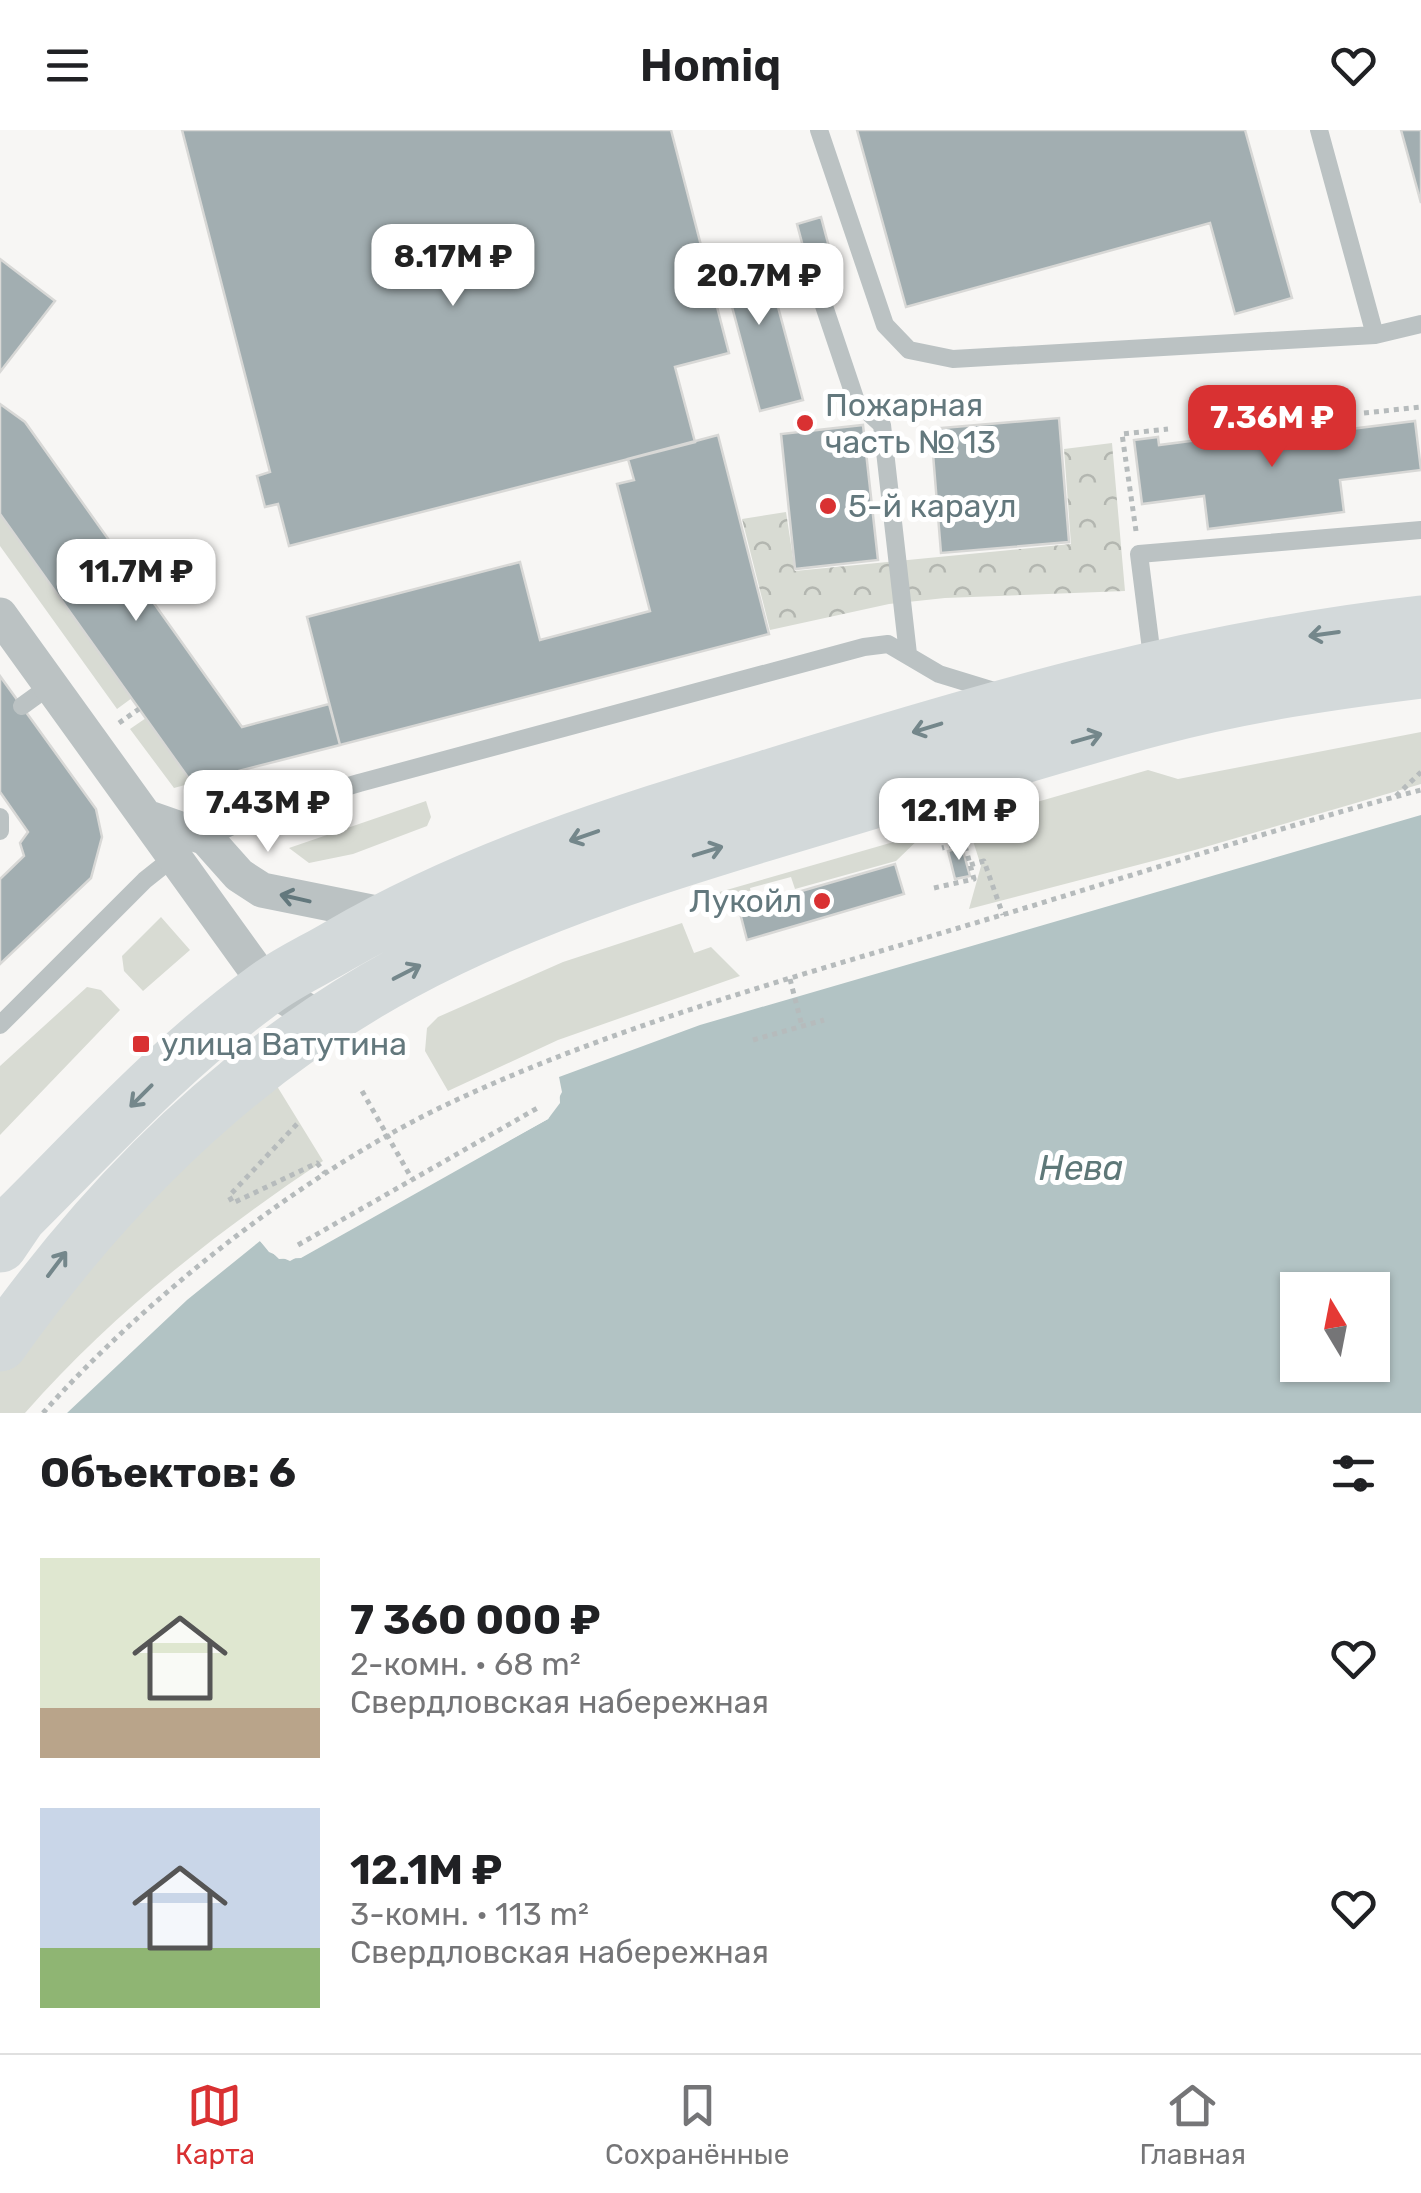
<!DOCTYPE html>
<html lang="ru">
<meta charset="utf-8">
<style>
:root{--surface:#fff;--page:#f6f6f6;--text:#202124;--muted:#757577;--line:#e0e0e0;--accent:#d93132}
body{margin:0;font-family:Rubik,sans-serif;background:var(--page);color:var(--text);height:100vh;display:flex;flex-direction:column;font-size:38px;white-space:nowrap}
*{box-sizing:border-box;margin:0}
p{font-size:32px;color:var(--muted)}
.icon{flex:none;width:55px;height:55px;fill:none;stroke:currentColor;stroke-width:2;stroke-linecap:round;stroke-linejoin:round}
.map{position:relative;height:1283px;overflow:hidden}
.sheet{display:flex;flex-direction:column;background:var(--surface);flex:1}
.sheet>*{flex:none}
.needle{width:65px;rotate:350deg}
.tools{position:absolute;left:1280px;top:1142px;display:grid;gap:20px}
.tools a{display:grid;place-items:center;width:110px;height:110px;border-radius:0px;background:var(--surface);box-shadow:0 2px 8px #0004;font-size:50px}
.price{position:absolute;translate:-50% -85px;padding:0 22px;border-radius:20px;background:#fff;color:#222;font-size:32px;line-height:65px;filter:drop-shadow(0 2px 5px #0008)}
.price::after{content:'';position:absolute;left:50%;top:60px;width:30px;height:22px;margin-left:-15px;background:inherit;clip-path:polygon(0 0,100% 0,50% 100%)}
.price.active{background:var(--accent);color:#fff}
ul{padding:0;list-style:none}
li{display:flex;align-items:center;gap:30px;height:250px;padding:0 40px}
li span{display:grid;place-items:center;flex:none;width:280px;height:200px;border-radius:0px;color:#555}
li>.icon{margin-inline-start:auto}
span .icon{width:120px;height:120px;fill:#fffc;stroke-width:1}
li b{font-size:42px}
h2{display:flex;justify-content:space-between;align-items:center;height:120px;padding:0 40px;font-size:42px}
header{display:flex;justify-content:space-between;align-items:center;height:130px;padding:0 40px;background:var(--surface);font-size:45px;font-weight:600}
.tab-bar{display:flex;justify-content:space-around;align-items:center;height:140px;border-top:2px solid var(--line);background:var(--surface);font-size:28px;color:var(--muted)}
.tab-bar a{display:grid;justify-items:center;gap:5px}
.tab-bar .active{color:var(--accent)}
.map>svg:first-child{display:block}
.grass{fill:#d8dbd3}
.forest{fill:url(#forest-crowns)}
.water{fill:#b2c3c4;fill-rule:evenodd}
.pier{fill:#f7f6f4}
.building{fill:#a2aeb1;stroke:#d8d8d6;stroke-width:2.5}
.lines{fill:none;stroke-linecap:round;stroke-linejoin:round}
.path{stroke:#b6bbbc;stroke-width:5;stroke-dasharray:5 5;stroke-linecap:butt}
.lane{stroke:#bbc2c3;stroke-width:18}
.street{stroke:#bbc2c3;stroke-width:35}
.primary{stroke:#d3d9da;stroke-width:55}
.oneway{stroke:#74878b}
.oneway2{stroke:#63787d}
.poi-dot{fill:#d93132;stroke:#fff;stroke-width:4}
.labels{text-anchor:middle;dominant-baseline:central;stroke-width:10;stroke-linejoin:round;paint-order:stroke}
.poi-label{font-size:32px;fill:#63787d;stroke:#fff;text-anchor:start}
.water-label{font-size:35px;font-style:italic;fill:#5e7878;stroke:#fff}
</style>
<header><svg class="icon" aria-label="menu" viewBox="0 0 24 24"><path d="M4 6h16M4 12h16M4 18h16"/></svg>Homiq<svg class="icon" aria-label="heart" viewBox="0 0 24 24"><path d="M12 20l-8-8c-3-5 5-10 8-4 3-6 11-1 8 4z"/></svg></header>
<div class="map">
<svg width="1421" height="1283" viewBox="0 0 1421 1283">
<defs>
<pattern id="forest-crowns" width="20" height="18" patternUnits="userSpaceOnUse" patternTransform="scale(2.5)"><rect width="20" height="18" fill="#d8dbd3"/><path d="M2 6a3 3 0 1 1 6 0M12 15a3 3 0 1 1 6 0" fill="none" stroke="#b3b6b0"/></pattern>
</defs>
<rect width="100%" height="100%" fill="#f7f6f4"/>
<path class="grass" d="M0,384L132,568L117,579L0,416Z
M146,588L192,653L174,658L130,599Z
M1421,602V654L1195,720L969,779L981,736L967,692L1148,640L1178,649Z
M426,671L431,687L427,696L353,724L309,733L289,718Z
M925,703L896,731L795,759L791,747L750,758L752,769L731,770L716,763Z
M161,787L190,820L143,861L124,841L122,826Z
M682,793L694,823L711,817L740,846L558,910L448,961L425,921L427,898L438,887L563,832Z
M87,857L101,860L120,880L0,1005V936Z
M272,948L323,1031C215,1103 111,1185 25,1283H0V1241L64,1151Z"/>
<path class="forest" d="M1112,313L1125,461L945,468L889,474L770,500L742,389L786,382L795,441L1071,414L1064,319Z"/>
<path class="water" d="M1421,685V1283H67L187,1170L260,1111L269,1122L290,1131L548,989L562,962L559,947L700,895ZM1298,1160H1372V1235H1298Z"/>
<path class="pier" d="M559,947L560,973L548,989L301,1128L279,1129L260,1111L264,1108L281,1124L299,1123L545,985L555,971L554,949Z"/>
<path class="building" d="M182,0H671L729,223L675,237L695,312L289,416L278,374L265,377L257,346L270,342Z
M857,0H1245L1292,168L1235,184L1210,93L906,177Z
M1401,0H1421V73Z
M821,87L829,117L805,124L797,94Z
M763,121L803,270L760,281L728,162L714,166L706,136Z
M0,129L55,171L0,242Z
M0,274L25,292L242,597L329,574L340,615L192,653L0,384Z
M1059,288L1069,412L941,423L931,299Z
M1415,291L1421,340L1340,350L1344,382L1208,399L1204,366L1142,374L1134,310L1158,307L1159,315L1300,297L1302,305Z
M863,295L878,430L795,439L781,304Z
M718,305L769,504L340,615L307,487L520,432L540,510L650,481L617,354L634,350L628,329Z
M0,546L96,679L102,707L91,748L0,834V749L24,726L20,713L28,702L0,662Z
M962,717L970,746L955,749L948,721Z
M895,734L904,764L747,810L739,779Z"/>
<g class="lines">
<path class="path" d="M1364,283L1421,277
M1136,401L1122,304L1168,299
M119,593L139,579
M1396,666L1421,642
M970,735L984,731L1003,785
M934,758L974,749L964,712L942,718
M790,849L802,896
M753,910L824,890
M362,961L412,1049
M297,994L229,1066L233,1073L317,1033L325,1043
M298,1115L541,976
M43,1283C148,1165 309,1039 452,972C621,893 806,844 985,790C1130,747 1274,698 1421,660"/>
<path class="lane" d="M819,0L885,195L909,220L953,229L1375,205L1421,194
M1319,0L1375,205
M820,164L856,271L882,295L908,524
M1153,535L1139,424L1421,400
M22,576L51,555
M0,687V701
M202,710L267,680L359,653L864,517L888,514L939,544L1001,563
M0,895L145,750L179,723"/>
<path class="street" d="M0,485L268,857L322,890
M149,688L206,708L239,745L262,760L391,786"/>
<path class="primary" d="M0,1115L19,1087C98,1008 174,925 265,859C288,842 315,830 340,815C476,736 625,691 775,645C994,577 1192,519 1421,493
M0,1214C108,1062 238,932 403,843C553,762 722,717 884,668C975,641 1065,612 1157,588C1243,565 1333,552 1421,541"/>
</g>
<defs><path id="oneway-shaft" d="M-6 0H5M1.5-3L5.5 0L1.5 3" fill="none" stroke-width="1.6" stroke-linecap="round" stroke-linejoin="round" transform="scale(2.5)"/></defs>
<g class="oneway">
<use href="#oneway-shaft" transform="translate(1324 504) rotate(172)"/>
<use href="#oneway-shaft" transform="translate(927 598) rotate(163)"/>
<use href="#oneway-shaft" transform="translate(1087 608) rotate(-16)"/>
<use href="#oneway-shaft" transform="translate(584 706) rotate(161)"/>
<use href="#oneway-shaft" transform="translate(708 721) rotate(-17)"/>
<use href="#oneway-shaft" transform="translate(407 842) rotate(-27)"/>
<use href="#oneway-shaft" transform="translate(141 966) rotate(135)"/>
<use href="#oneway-shaft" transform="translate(57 1134) rotate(-53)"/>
</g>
<use class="oneway2" href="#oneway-shaft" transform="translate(295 768) rotate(-167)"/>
<g class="poi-dot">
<circle cx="805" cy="293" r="10"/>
<circle cx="828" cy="376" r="10"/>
<circle cx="822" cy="771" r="10"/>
<rect x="131" y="904" width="20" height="20" rx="5"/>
</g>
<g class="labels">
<g class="poi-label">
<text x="825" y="275">Пожарная<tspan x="825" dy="37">часть № 13</tspan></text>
<text x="848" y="376">5-й караул</text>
<text x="802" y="771" text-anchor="end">Лукойл</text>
<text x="161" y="914">улица Ватутина</text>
</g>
<g class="water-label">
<text x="1081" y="1038">Нева</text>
</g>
</g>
</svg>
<div class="tools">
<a><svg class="needle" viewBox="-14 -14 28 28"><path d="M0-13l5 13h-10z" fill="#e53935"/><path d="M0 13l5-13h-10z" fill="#757577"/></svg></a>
</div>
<b class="price" style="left:453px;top:179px">8.17M ₽</b>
<b class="price" style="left:759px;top:198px">20.7M ₽</b>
<b class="price active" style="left:1272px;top:340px">7.36M ₽</b>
<b class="price" style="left:136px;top:494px">11.7M ₽</b>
<b class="price" style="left:268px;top:725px">7.43M ₽</b>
<b class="price" style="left:959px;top:733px">12.1M ₽</b>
</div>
<section class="sheet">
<h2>Объектов: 6<svg class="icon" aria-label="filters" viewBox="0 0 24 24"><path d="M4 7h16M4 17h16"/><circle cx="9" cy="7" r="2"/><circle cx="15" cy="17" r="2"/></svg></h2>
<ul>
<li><span style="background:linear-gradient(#dfe7d0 75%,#b9a48a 0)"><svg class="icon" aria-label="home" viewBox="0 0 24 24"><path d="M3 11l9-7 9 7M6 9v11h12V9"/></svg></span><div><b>7 360 000 ₽</b><p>2-комн. · 68 m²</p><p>Свердловская набережная</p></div><svg class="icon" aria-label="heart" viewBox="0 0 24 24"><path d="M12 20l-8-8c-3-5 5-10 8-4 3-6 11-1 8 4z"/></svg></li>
<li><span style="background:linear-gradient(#c9d6e8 70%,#8fb573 0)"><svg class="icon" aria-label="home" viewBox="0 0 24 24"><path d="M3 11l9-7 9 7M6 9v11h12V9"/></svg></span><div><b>12.1M ₽</b><p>3-комн. · 113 m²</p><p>Свердловская набережная</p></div><svg class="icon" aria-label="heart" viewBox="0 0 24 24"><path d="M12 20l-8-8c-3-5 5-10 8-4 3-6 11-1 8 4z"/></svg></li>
</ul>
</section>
<nav class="tab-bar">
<a class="active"><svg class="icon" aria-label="map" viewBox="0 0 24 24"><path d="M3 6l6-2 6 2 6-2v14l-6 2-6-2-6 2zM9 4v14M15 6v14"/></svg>Карта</a>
<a><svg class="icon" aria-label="saved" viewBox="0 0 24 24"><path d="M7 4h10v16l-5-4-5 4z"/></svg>Сохранённые</a>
<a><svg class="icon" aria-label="home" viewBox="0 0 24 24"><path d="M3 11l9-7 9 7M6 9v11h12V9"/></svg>Главная</a>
</nav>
